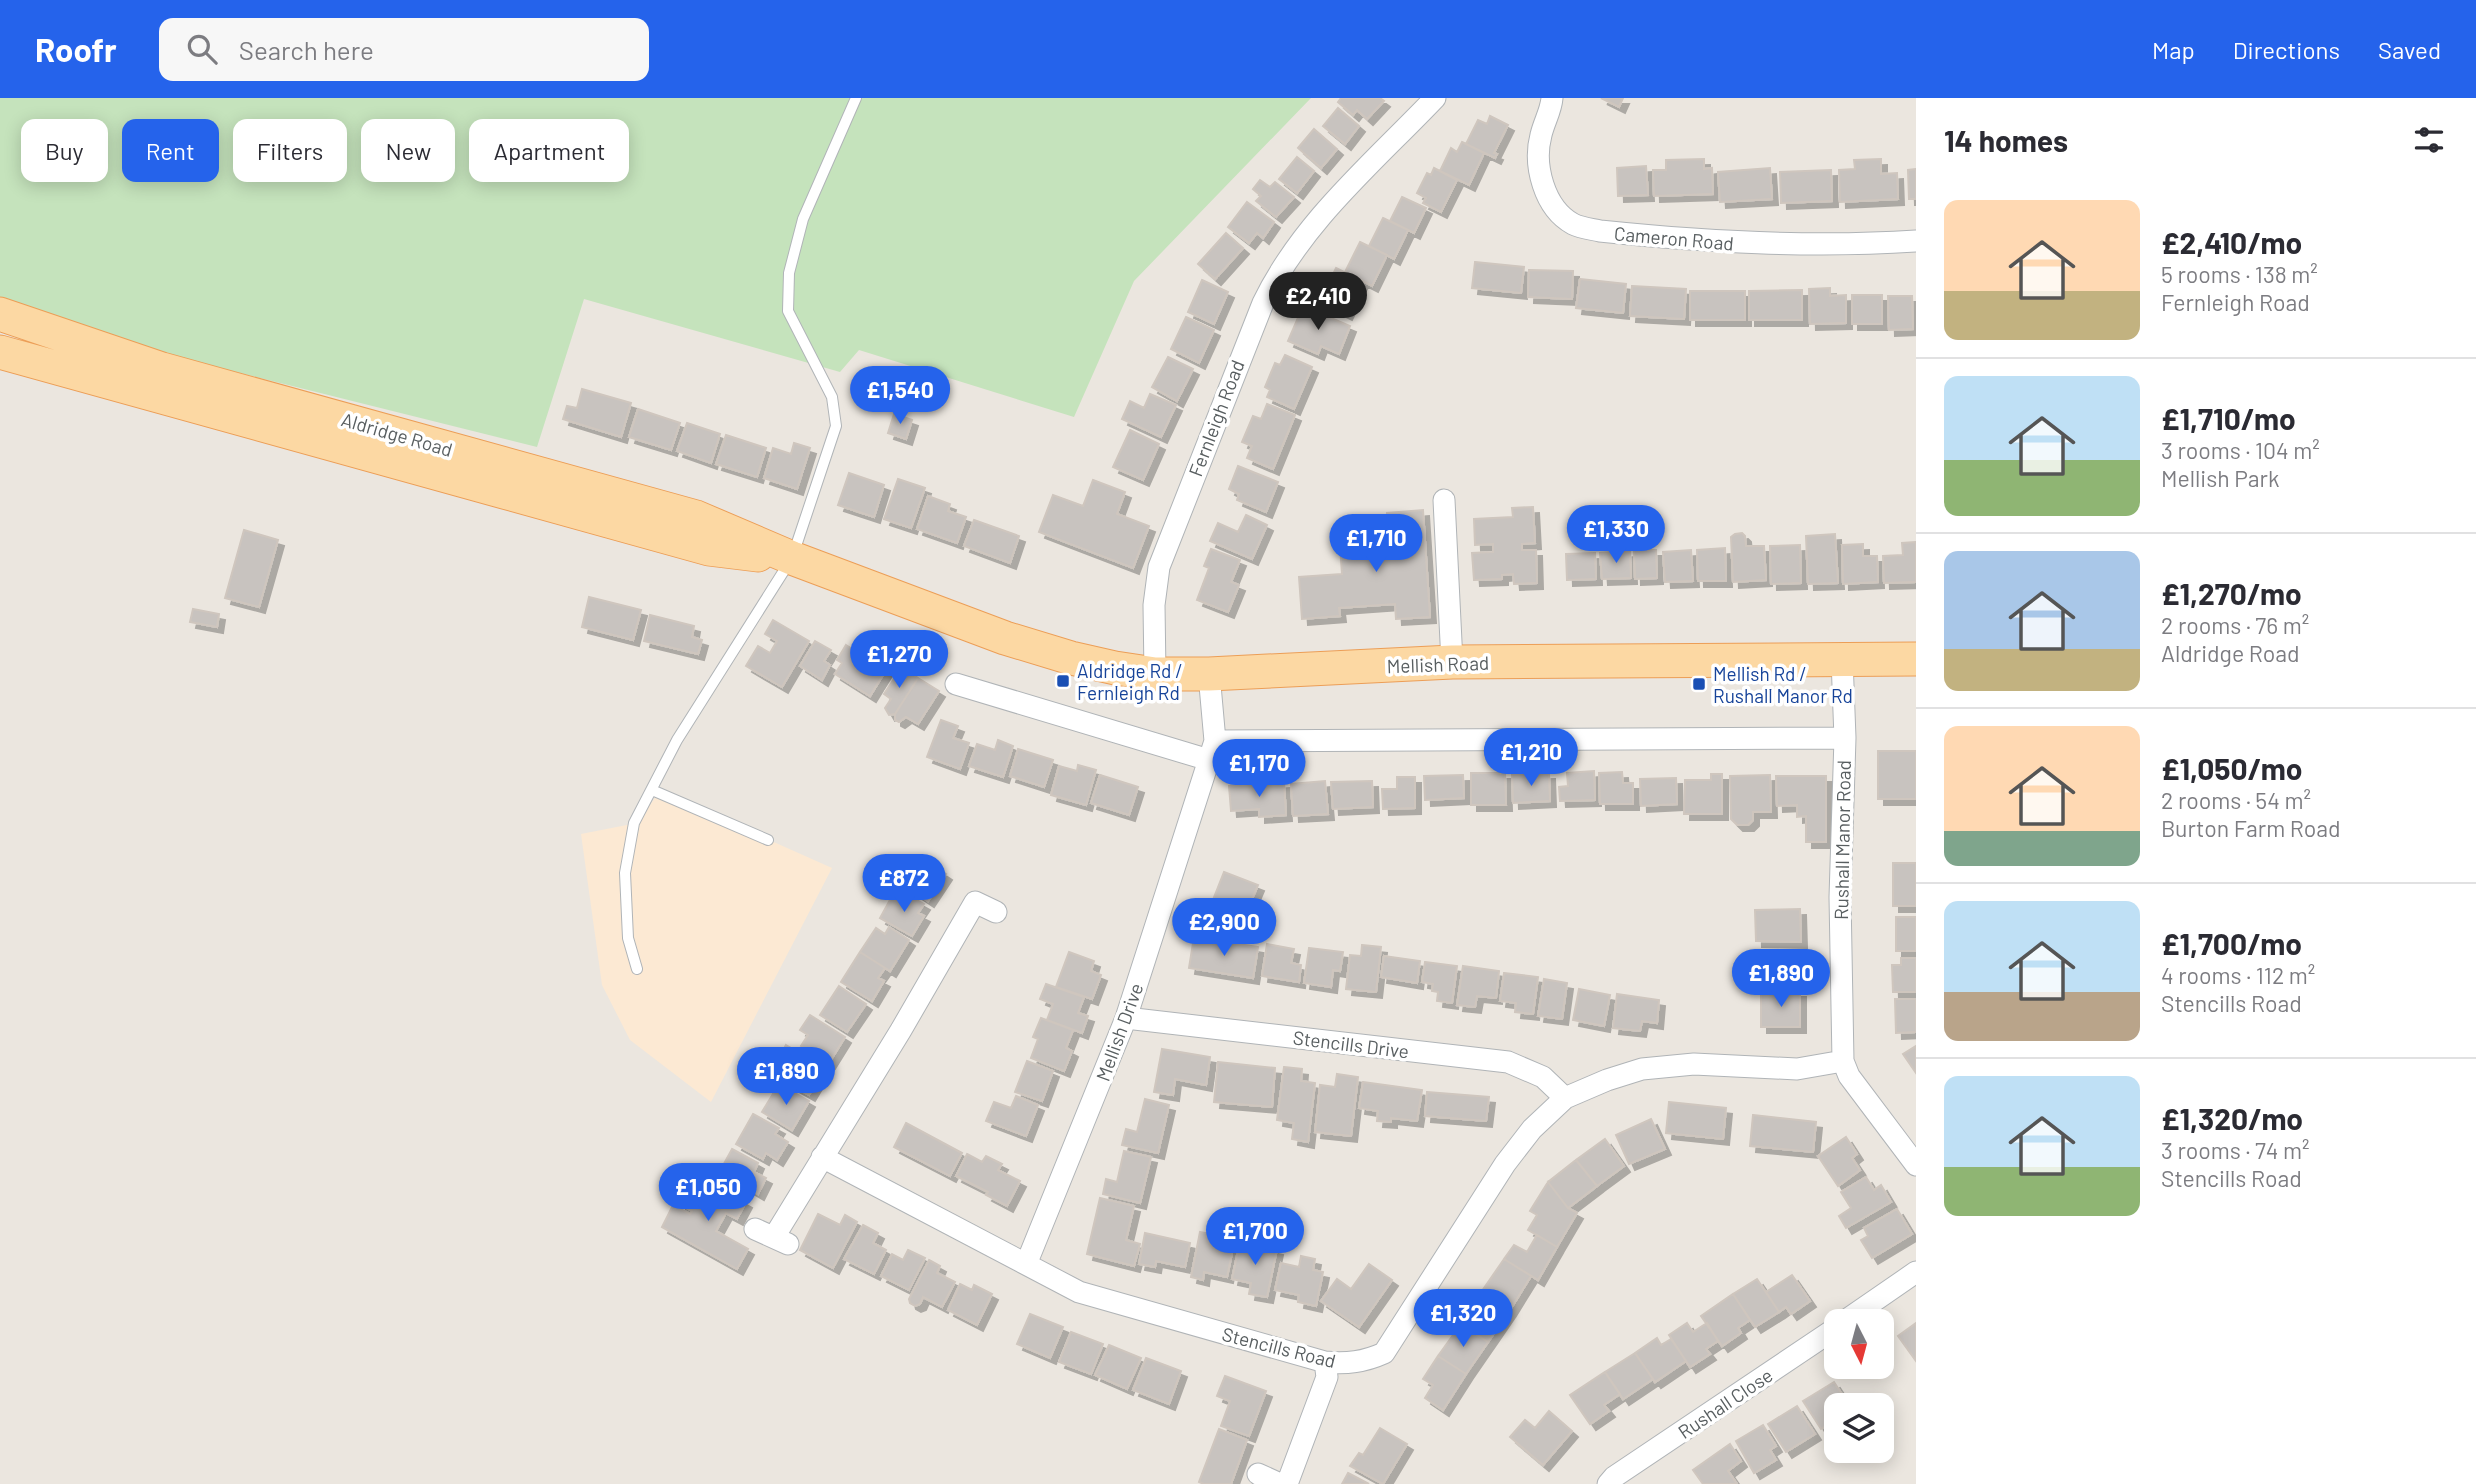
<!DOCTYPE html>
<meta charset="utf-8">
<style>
:root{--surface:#fff;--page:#f7f7f7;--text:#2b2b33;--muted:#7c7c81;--line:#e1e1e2;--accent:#2563eb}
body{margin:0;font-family:Barlow,sans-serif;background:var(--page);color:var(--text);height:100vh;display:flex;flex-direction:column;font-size:26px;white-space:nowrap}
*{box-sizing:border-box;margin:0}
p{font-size:23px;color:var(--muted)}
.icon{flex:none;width:38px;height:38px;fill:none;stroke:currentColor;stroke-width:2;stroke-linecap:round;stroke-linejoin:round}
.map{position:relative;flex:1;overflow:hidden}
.sheet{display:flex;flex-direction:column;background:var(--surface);width:560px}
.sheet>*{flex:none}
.top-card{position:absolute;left:21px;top:21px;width:665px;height:63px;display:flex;gap:14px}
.needle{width:46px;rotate:174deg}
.controls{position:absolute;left:1824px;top:1211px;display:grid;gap:14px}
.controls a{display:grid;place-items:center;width:70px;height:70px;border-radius:14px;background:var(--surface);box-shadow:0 4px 18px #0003;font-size:35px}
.price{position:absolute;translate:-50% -60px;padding:0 16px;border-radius:24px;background:var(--accent);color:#fff;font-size:23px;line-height:46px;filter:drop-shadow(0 2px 4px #0008)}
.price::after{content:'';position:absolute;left:50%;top:42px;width:21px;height:16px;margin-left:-10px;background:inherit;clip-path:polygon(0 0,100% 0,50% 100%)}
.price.current{background:#222;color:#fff}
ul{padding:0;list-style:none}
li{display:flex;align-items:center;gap:21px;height:175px;padding:0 28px}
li+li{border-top:2px solid var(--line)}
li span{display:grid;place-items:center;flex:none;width:196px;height:140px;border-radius:14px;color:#555}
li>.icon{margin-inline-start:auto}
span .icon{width:84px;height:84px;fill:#fffc;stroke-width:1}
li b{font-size:30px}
h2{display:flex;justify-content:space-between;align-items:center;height:84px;padding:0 28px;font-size:30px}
.tag{padding:0 24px;border-radius:14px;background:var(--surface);box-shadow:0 4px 18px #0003;font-size:24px;line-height:63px}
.tag.current{background:var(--accent);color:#fff}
header{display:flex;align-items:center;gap:42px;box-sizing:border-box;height:98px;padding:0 35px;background:var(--accent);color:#fff}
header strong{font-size:33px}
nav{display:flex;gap:38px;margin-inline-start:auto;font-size:24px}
.search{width:490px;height:63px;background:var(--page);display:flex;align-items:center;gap:18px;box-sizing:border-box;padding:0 24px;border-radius:14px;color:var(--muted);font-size:26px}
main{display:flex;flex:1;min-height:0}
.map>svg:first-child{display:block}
.commercial{fill:#fce9d3}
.green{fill:#c5e3bc}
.building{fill:#c8c3bf;stroke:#cfc6be;stroke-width:2;filter:url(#shadow)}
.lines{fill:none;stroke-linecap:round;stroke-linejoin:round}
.lane-casing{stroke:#b0b4b7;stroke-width:12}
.street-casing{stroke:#b0b4b7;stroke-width:23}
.primary-casing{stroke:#ec9e57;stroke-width:35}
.lane{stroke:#fff;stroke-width:10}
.street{stroke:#fff;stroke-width:21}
.primary{stroke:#fcd8a3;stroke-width:33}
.transit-dot{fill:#1a4fb4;stroke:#fff;stroke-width:2.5}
.labels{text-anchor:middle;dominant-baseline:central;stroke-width:7;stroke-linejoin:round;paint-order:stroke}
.street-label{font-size:19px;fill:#585e60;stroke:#fff}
.transit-label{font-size:19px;fill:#164399;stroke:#fff;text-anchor:start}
</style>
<header>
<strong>Roofr</strong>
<div class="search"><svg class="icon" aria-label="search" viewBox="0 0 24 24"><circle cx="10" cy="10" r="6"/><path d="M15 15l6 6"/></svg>Search here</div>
<nav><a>Map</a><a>Directions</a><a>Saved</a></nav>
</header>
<main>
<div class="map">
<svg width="1916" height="1386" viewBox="0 0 1916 1386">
<defs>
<filter id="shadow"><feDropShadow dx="6" dy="6" stdDeviation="0" flood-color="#0004"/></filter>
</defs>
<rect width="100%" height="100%" fill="#ebe6df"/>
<path class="commercial" d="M660,693L832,770L711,1004L630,942L602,887L581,736L637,725Z"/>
<path class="green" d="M0,0H1311L1134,183L1074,319L859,252L840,274L584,201L537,349L143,251L0,205Z"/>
<path class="building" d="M1341,0H1380L1384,3L1367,21L1357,12L1353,17L1338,4Z
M1601,0H1623L1619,9Z
M1338,10L1359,28L1345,46L1323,28Z
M1490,18L1508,27L1494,55L1497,56L1495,60L1466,46L1478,22L1487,26Z
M1314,31L1337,51L1321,70L1298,50Z
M1462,44L1484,55L1469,87L1440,73L1451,50L1457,54Z
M1297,59L1314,73L1297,95L1279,81Z
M1704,61V71L1712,70L1713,96L1654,98L1653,72H1666V62Z
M1881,61V76L1897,75L1898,101L1840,104L1839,72L1855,71L1854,62Z
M1646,68L1648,97L1618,98L1617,70Z
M1434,70L1457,82L1441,114L1423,105L1426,100L1417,95L1427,75L1431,77Z
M1770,70L1772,101L1720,104L1718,74Z
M1916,71V101H1909L1908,72Z
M1831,72L1832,103L1781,105L1780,74Z
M1260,82L1270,89L1275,84L1294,99L1276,119L1256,103L1261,98L1253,91Z
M1402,99L1426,110L1414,135L1390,123Z
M1247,104L1274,124L1263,140L1257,135L1249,145L1228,129Z
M1383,120L1408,132L1394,161L1369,148Z
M1226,135L1243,150L1215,181L1198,166Z
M1360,144L1387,157L1372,188L1345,174Z
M1475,164L1524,169L1521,195L1472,190Z
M1336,170L1362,183L1346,216L1320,203Z
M1529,172L1573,173L1572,201L1528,199Z
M1580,181L1626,186L1623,215L1576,210Z
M1202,182L1228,194L1214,226L1188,214Z
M1632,188L1686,191L1684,221L1630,218Z
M1830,190V198L1846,197V225L1810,226L1809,191Z
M1802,192V222H1749V193Z
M1690,193H1745V222H1690Z
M1852,197H1882V226H1852Z
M1888,198H1912L1913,231L1889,232Z
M1303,208L1350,228L1339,256L1321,248L1318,256L1288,243Z
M1186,219L1214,232L1199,265L1171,251Z
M1285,257L1312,269L1294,311L1267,299L1270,292L1265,289L1275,265L1280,267Z
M1168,259L1193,271L1177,303L1152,289Z
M582,291L631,305L621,339L563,321L567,308L577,310Z
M1150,296L1176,307L1161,339L1122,321L1130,303L1144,310Z
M1267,306L1295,317L1273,371L1247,360L1252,348L1242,344L1253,318L1261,321Z
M638,311L680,325L671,352L629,339Z
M894,316L912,322L906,341L888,335Z
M687,325L720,336L711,365L677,353Z
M1130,332L1159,346L1143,382L1113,369Z
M726,337L766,350L757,379L716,366Z
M794,345L810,350L797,391L764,380L773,350L791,356Z
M1238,368L1278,384L1266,414L1237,402L1239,396L1229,391Z
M849,375L884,387L874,419L838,407Z
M898,381L925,390L911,430L884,421Z
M1093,382L1125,394L1117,416L1149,428L1133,470L1039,434L1053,397L1083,408Z
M928,398L950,406L948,413L966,419L957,445L917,431Z
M1533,409L1535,445L1522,446V452H1536L1537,485L1514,486L1513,476L1502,477V481L1474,482L1472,455L1493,454V446L1475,447L1474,421L1513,419L1512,410Z
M1423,412L1430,519L1396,521L1395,506L1339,510L1340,518L1302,521L1299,479L1342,476L1340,447L1389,443L1387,415Z
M1246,417L1267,427L1252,461L1210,443L1218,425L1238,434Z
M974,422L1019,438L1010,465L964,448Z
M244,432L278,442L259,509L225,500Z
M1742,435L1745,438L1746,448H1764L1766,482L1733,484L1731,439L1735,436Z
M1835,436L1838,485L1808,486L1806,438Z
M1916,444V484L1884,485L1883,458L1903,457L1902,445Z
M1863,446V458H1877L1878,484L1843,486L1842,447Z
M1800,447L1801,485L1771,486L1770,448Z
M1725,450L1726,483H1698L1697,452Z
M1211,451L1240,462L1231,484L1239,487L1228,514L1197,502L1209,470L1204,468Z
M1634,452H1656L1657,480L1635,481Z
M1691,452L1693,483L1665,484L1663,454Z
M1630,453L1631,480L1602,481L1600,455Z
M1595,455L1596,481L1567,482L1566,456Z
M589,499L641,512L633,542L582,529Z
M193,511L219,516L217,529L190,524Z
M650,517L694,528L692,539L702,542L698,556L644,543Z
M773,522L809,543L782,589L746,568L758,548L770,555L777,543L765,536Z
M815,543L831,552L824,563L830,567L822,582L800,568Z
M846,547L886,572L870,598L835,576L842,565L837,562Z
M902,569L918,580L895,616L889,617L885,610L891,601L884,596Z
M918,580L939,593L918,626L906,619L899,624L895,622V616Z
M941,622L958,628L953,640L969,645L960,671L927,659Z
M998,642L1013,648L1003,679L969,668L977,646L995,652Z
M1018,651L1053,662L1044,689L1010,678Z
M1878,653H1916V701H1878Z
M1078,667L1096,672L1086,707L1051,697L1059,668L1077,673Z
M1594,673L1595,702L1560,703L1559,689L1568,688L1567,675Z
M1622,674L1623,685H1633V706H1600L1599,675Z
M1471,675H1505L1506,707H1471Z
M1549,675L1550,703L1513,705L1512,676Z
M1711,676H1722V716H1684L1685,682H1711Z
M1100,677L1138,689L1129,717L1091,705Z
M1463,677L1464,700L1425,702L1424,678Z
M1770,677L1771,714H1753V722L1748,727H1737L1731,721L1730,678Z
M1776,678H1826V744H1806V718L1797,719V707L1777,708Z
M1397,679H1415V710L1383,711L1382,691H1397Z
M1676,680L1677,706L1641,708L1640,681Z
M1325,683L1328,716L1293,718L1291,686Z
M1372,683L1373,709L1333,711L1331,684Z
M1284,684L1286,717L1259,719V711L1231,713L1229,688Z
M925,762L946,776L928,803L900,784L914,764L920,768Z
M1893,765H1916V808H1893Z
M1224,774L1258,787L1244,820L1211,807Z
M906,796L924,806L918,815L924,818L912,838L880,820L891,800L901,805Z
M1800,811L1801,844L1756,843L1755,812Z
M1896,819H1916V853H1896Z
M889,829L909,842L890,873L860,854L876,830L885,836Z
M1194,839L1258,849L1253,880L1189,870Z
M1267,846L1294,851L1291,865L1301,867L1299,884L1262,878Z
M1362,847L1381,849L1376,894L1346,891L1350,857L1361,858Z
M1309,850L1343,854L1340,873L1333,872L1331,889L1304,885Z
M1764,852H1800V884H1752L1749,874L1752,871H1764Z
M860,854L885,870L878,880L884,883L872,903L841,884Z
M1069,854L1094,863L1091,873L1101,877L1092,901L1056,889Z
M1384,858L1420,863L1417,885L1381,879Z
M1901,860H1916V894H1893L1892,867H1901Z
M1425,864L1457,868L1452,905L1437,903L1438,894L1432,893L1433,886L1422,884Z
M1463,868L1499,873L1496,900L1477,898L1475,909L1457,907Z
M1504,875L1538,879L1533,916L1515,914L1516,905L1500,903Z
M1544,881L1567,885L1562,921L1538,918Z
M1046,886L1084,899L1078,915L1088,918L1082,935L1047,922L1053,906L1040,901Z
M839,888L866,906L847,934L820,917Z
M1579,891L1610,897L1604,928L1573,922Z
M1761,893H1800V929H1761Z
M1617,896L1659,902L1657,925L1642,923L1640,933L1613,930Z
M1895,901H1916V934L1896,935Z
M810,917L845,939L829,965L801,948L808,937L800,932Z
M1041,920L1073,932L1066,950L1072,953L1064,973L1031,960L1038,941L1033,939Z
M786,947L825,970L809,997L781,981L788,968L778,962Z
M1916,948V975L1903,956Z
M1162,951L1210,959L1206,987L1175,981L1173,997L1154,994Z
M1027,963L1053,973L1042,1003L1015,994Z
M1218,964L1275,970L1272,1009L1214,1004Z
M1284,969L1302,971L1301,983L1315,985L1308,1044L1292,1041L1294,1025L1277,1022Z
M1337,976L1358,979L1351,1038L1315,1034L1320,987L1335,989Z
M1363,984L1422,992L1417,1023L1391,1020V1024L1377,1023L1378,1013L1359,1010Z
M779,986L809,1003L792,1032L762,1014Z
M1427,994L1489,999L1486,1023L1425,1018Z
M1016,998L1038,1007L1026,1038L986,1023L994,1004L1011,1010Z
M1145,1001L1169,1007L1158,1055L1122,1047L1126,1031L1137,1034Z
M1669,1004L1726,1010L1723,1041L1666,1035Z
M753,1016L779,1030L775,1036L788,1044L777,1062L766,1055L763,1061L736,1046Z
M1753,1017L1816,1024L1813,1054L1750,1048Z
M1651,1021L1665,1051L1629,1066L1616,1037Z
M906,1025L962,1055L950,1078L894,1049Z
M1846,1039L1857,1056L1852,1060L1860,1072L1838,1088L1818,1058Z
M1605,1041L1624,1068L1597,1088L1576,1062Z
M732,1051L758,1065L754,1074L766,1080L758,1096L739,1085L735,1093L715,1082Z
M1124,1053L1151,1059L1140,1105L1103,1096L1106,1081L1117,1084Z
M967,1056L982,1064L986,1058L1002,1066L998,1072L1020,1083L1007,1108L986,1097L988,1094L956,1078Z
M1576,1062L1597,1088L1568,1110L1548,1084Z
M1866,1079L1874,1092L1881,1087L1891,1104L1846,1130L1839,1118L1851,1110L1841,1094Z
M1548,1084L1568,1110L1577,1115L1557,1149L1528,1132L1537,1117L1530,1113Z
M712,1085L746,1104L737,1121L726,1115L716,1133L748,1151L737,1171L662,1129L673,1107L690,1116L692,1113L680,1106L679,1101L684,1095L690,1093L703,1100Z
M1100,1100L1134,1108L1126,1142L1140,1146L1134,1168L1087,1156Z
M1897,1111L1912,1136L1872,1160L1861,1142L1868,1138L1864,1130Z
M818,1116L840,1127L845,1117L857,1124L833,1170L800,1152Z
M863,1127L878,1135L873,1145L886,1152L874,1176L844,1161Z
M1200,1134L1235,1141L1227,1179L1204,1174L1203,1182L1191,1179Z
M1145,1135L1190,1145L1185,1169L1156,1163L1155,1169L1139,1166Z
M1537,1137L1557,1149L1538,1182L1504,1161L1514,1147L1527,1154Z
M1240,1143L1277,1151L1267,1199L1249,1196L1251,1185L1232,1181Z
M908,1152L925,1160L909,1192L881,1178L892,1156L903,1162Z
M1301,1158L1315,1161L1313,1172L1323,1174L1316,1208L1298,1204L1299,1197L1275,1192L1281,1165L1299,1169Z
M1504,1161L1531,1178L1510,1212L1482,1193Z
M929,1162L940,1168L937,1175L955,1184L942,1209L923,1199L920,1206L915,1208L910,1205L909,1201Z
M1369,1166L1392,1182L1359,1229L1321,1203L1337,1181L1351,1191Z
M1792,1177L1810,1203L1791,1216L1786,1209L1779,1214L1766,1194Z
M1757,1181L1779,1214L1755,1229L1733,1196Z
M960,1186L972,1192L974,1187L992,1196L977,1227L948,1212Z
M1482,1193L1510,1212L1488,1244L1461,1226Z
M1733,1196L1750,1222L1738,1230L1741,1235L1722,1248L1701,1218Z
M1030,1216L1063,1229L1050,1260L1017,1246Z
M1687,1225L1693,1234L1707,1225L1718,1243L1706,1251L1710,1256L1690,1269L1669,1237Z
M1916,1225V1263L1898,1238Z
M1461,1226L1488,1244L1466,1276L1438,1258Z
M1071,1234L1103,1246L1091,1276L1059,1264Z
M1657,1240L1661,1247L1671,1241L1686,1263L1655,1284L1635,1255Z
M1109,1247L1141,1260L1127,1291L1095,1277Z
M1635,1255L1653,1281L1623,1301L1605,1274Z
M1438,1258L1466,1276L1443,1312L1425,1300L1433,1287L1423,1281Z
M1146,1260L1181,1273L1169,1306L1133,1292Z
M1605,1274L1620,1296L1604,1307L1609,1313L1590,1326L1570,1297Z
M1225,1278L1266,1293L1249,1338L1221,1328L1230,1303L1217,1298Z
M1834,1284L1849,1307H1836V1322L1821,1331L1803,1303Z
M1797,1308L1815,1336L1786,1354L1768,1326Z
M1549,1313L1572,1333L1543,1367L1510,1339L1525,1322L1535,1330Z
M1763,1327L1776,1348L1770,1352L1776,1362L1754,1375L1736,1343Z
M1380,1330L1407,1346L1383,1386L1350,1368L1359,1355L1363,1357Z
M1219,1331L1247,1342L1231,1386H1204L1199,1384Z
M1730,1346L1741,1363L1728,1373L1737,1386H1703L1693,1372Z
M1348,1375L1369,1386H1342Z"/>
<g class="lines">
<g class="lane-casing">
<path id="lane" d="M652,692L768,742
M637,871L628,840L625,775L634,725L677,642L792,460L836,328L832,299L788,213L789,175L803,121L856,0"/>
</g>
<g class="street-casing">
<path id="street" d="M1552,0C1551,13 1544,24 1541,37C1533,67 1544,110 1573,126C1581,130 1591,131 1600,133C1706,144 1810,150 1916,143
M1444,402L1452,564
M1842,561L1845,640L1840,799L1843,963L1849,978L1916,1067
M1155,576L1154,507L1159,469L1263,205C1302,124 1374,64 1435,0
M956,586L1209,662
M1215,643L1845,640
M1126,920L1508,964L1543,979L1565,1000
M822,1059L1079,1194L1325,1264C1347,1266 1364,1264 1384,1255L1505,1066L1532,1031L1565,1000L1607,982L1642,971L1694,966L1797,971L1843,963
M755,1131L788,1146
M774,1139L901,932L975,804L996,814
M1027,1164L1126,920L1215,643L1209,576
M1845,1223L1916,1174
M1258,1376L1280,1386
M1287,1386L1327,1279L1325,1264
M1608,1386L1614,1379L1836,1230"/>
</g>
<g class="primary-casing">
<path id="primary" d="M0,216L162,271L696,419L792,460L1005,540L1071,560L1115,570L1155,576H1209L1452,564L1916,561
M0,254L709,451L758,457"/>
</g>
<use href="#lane" class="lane"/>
<use href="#street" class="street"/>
<use href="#primary" class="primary"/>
</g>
<g class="transit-dot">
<rect x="1056" y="576" width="14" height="14" rx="3.5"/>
<rect x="1692" y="579" width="14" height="14" rx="3.5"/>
</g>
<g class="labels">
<g class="street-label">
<text transform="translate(1674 140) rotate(5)">Cameron Road</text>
<text transform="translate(1216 320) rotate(-69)">Fernleigh Road</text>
<text transform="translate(397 336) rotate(16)">Aldridge Road</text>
<text transform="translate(1438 566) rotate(-2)">Mellish Road</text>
<text transform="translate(1842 742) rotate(-89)">Rushall Manor Road</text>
<text transform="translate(1119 934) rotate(-70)">Mellish Drive</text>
<text transform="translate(1351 946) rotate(7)">Stencills Drive</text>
<text transform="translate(1279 1249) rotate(14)">Stencills Road</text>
<text transform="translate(1725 1305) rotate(-34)">Rushall Close</text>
</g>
<g class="transit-label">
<text x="1077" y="572">Aldridge Rd /<tspan x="1077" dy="22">Fernleigh Rd</tspan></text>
<text x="1713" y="575">Mellish Rd /<tspan x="1713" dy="22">Rushall Manor Rd</tspan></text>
</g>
</g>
</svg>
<div class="controls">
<a><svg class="needle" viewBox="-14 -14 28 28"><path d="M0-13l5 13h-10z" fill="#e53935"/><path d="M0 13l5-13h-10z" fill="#7c7c81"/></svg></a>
<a><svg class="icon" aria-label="layers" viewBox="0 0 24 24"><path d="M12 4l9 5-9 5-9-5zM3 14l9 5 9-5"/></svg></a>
</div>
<b class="price current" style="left:1318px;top:234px">£2,410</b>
<b class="price" style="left:900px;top:328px">£1,540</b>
<b class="price" style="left:1616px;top:467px">£1,330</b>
<b class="price" style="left:1376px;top:476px">£1,710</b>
<b class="price" style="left:899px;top:592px">£1,270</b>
<b class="price" style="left:1531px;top:690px">£1,210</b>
<b class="price" style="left:1259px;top:701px">£1,170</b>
<b class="price" style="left:904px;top:816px">£872</b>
<b class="price" style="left:1224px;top:860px">£2,900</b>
<b class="price" style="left:1781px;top:911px">£1,890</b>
<b class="price" style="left:786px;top:1009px">£1,890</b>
<b class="price" style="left:708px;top:1125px">£1,050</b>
<b class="price" style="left:1255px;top:1169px">£1,700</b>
<b class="price" style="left:1463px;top:1251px">£1,320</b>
<div class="top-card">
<a class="tag">Buy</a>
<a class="tag current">Rent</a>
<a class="tag">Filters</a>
<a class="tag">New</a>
<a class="tag">Apartment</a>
</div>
</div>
<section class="sheet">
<h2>14 homes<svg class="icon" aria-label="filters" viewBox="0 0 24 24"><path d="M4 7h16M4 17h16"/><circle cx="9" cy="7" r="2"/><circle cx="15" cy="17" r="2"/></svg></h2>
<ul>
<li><span style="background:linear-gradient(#ffd9b3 65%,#c2b280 0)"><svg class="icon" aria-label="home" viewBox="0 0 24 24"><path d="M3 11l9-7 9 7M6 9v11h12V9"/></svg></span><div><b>£2,410/mo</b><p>5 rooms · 138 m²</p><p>Fernleigh Road</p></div></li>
<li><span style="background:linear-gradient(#bfe0f5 60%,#8fb573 0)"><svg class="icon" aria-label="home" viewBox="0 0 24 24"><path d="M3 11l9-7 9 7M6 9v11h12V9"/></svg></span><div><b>£1,710/mo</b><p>3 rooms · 104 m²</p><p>Mellish Park</p></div></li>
<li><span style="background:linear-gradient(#a9c7e8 70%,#c2b280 0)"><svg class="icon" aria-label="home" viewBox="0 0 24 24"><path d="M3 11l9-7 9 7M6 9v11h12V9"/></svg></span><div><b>£1,270/mo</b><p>2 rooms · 76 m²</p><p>Aldridge Road</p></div></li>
<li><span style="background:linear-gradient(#ffd9b3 75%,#7fa58c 0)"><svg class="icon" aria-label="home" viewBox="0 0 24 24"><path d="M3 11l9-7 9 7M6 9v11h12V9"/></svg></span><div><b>£1,050/mo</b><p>2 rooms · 54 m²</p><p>Burton Farm Road</p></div></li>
<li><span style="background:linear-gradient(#bfe0f5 65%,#b9a48a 0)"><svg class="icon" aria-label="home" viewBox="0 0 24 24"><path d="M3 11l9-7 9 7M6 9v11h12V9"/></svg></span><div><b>£1,700/mo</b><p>4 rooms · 112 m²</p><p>Stencills Road</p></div></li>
<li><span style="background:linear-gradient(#bfe0f5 65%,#8fb573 0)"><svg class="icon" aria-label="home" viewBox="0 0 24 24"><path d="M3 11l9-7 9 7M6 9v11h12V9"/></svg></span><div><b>£1,320/mo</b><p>3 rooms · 74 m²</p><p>Stencills Road</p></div></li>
</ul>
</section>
</main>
